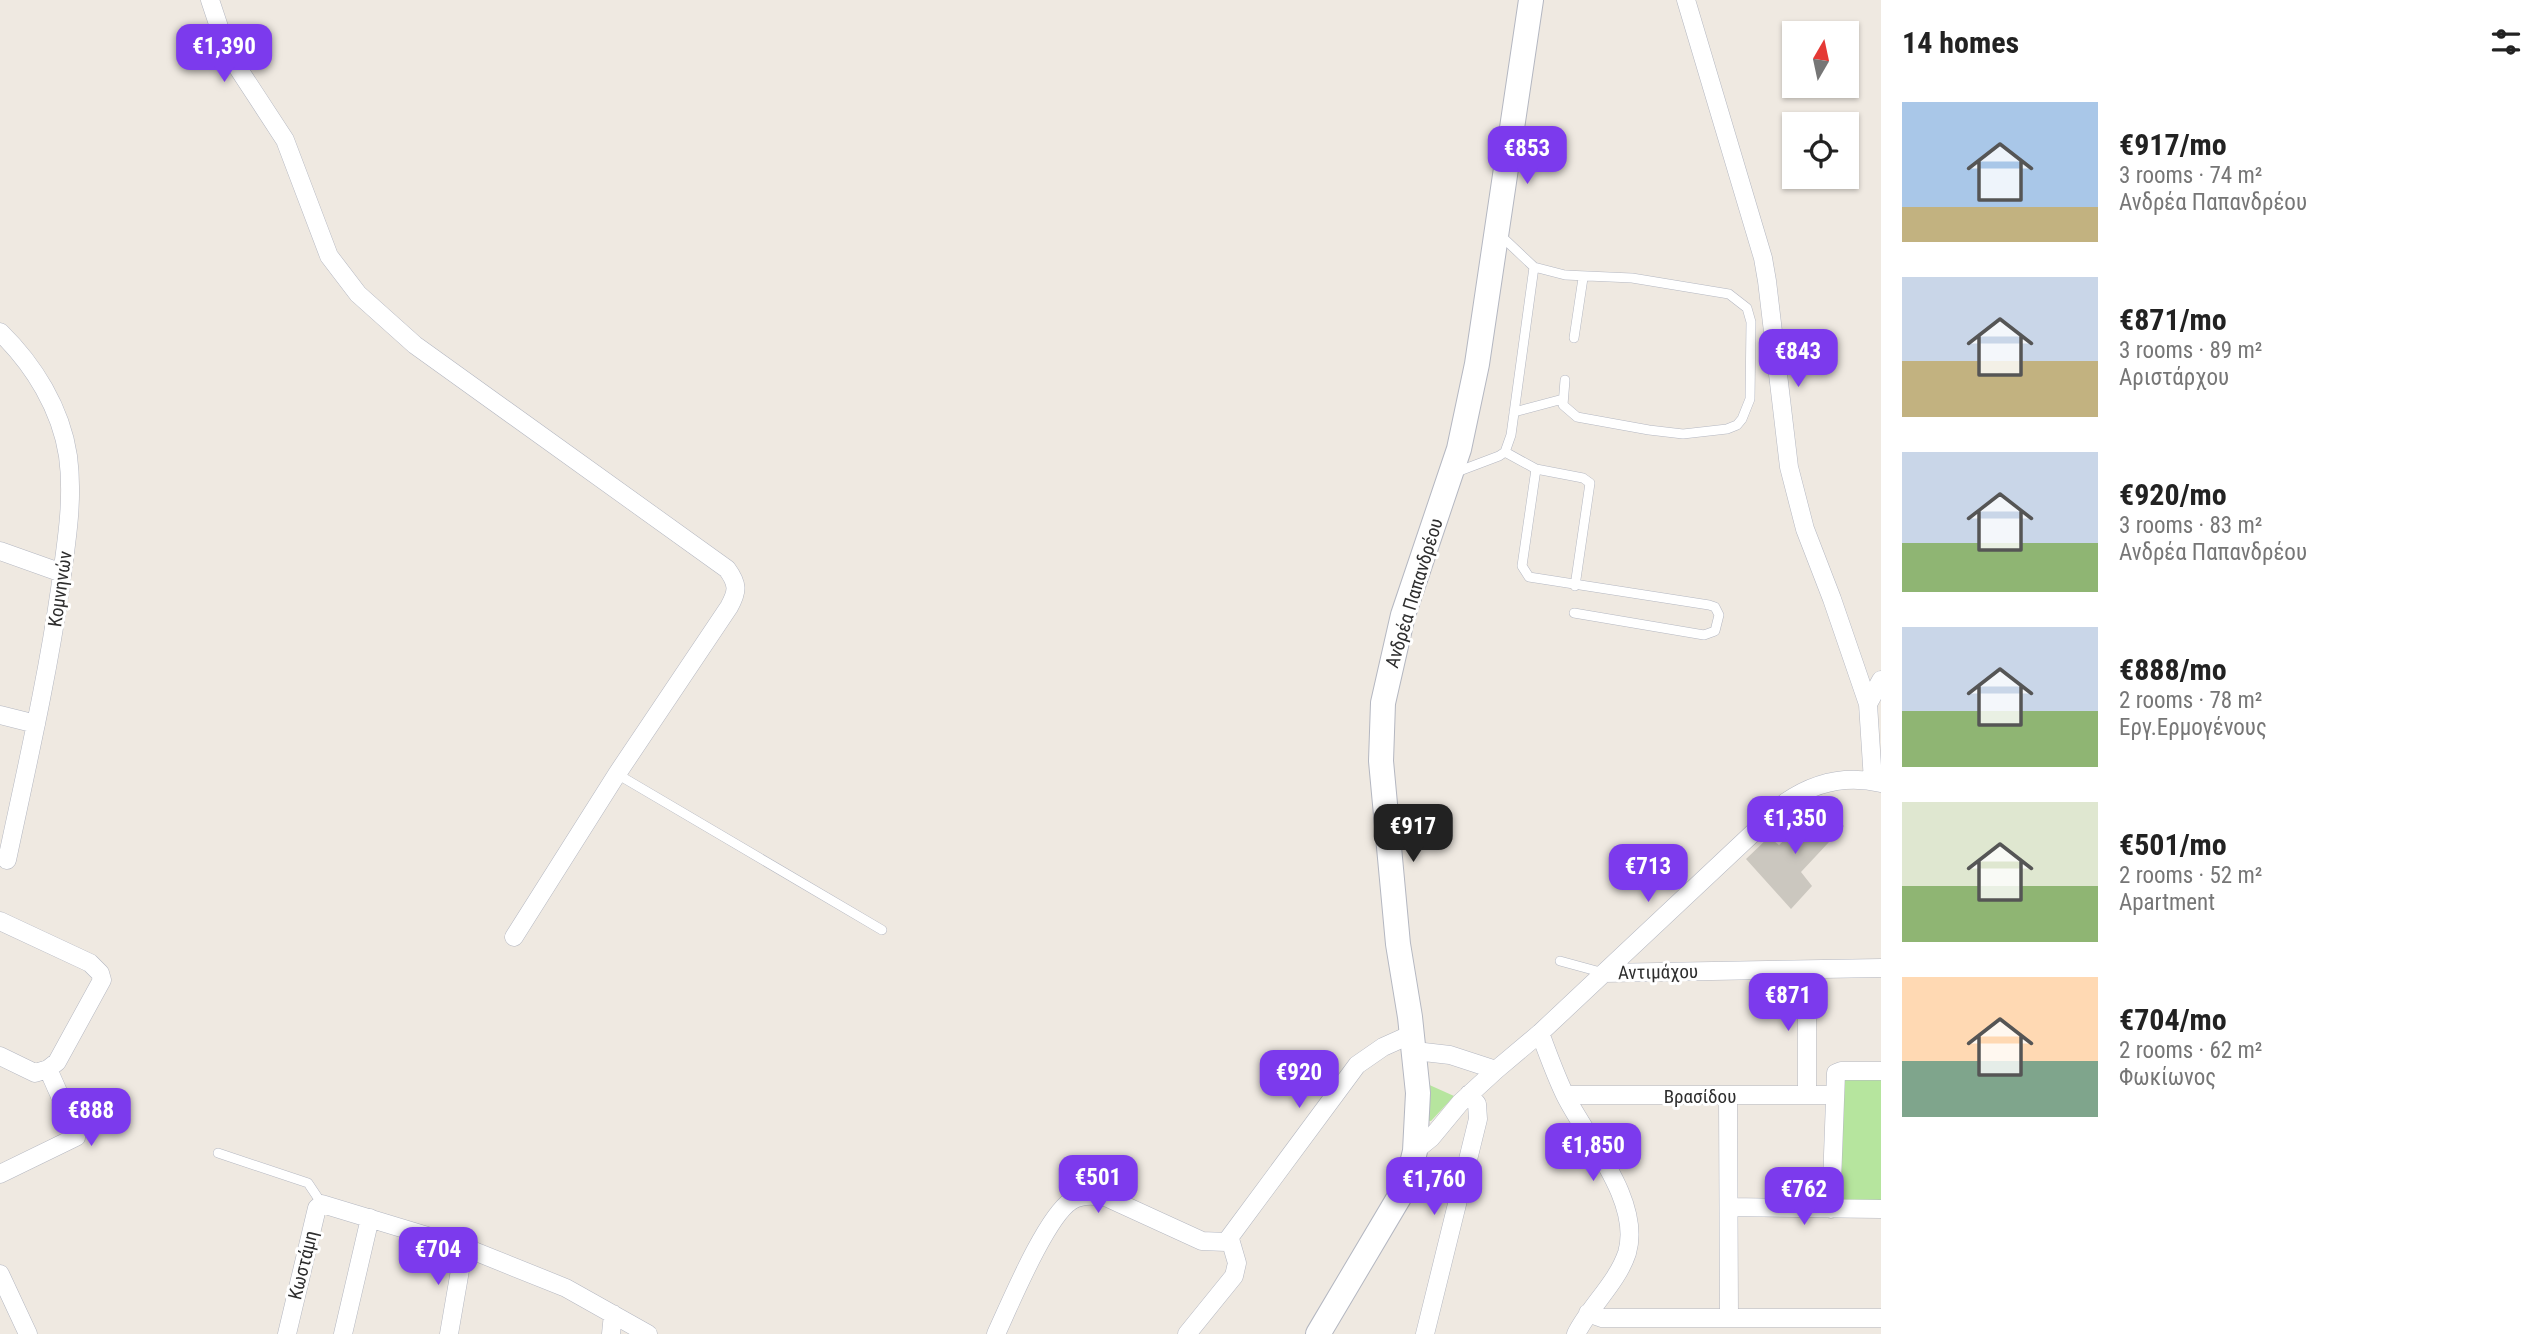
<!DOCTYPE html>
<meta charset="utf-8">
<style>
:root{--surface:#fff;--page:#f2f2f2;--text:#222;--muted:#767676;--accent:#7c3aed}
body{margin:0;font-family:"Roboto Condensed",sans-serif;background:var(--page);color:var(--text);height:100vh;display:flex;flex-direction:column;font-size:26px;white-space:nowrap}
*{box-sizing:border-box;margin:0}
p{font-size:23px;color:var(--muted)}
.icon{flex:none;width:38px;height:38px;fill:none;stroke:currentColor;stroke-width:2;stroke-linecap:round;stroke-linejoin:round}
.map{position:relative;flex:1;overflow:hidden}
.side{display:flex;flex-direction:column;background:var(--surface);width:665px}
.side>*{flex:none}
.needle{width:46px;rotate:9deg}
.fabs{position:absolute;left:1782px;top:21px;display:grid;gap:14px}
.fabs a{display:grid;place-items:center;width:77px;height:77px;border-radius:0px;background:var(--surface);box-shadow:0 2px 5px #0004;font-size:35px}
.price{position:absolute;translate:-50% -60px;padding:0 16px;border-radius:14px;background:var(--accent);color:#fff;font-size:23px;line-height:46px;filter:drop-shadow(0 2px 4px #0008)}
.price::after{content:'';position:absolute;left:50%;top:42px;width:21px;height:16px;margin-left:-10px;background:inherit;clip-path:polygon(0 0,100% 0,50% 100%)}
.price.on{background:#222;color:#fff}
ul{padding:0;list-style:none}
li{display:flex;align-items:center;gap:21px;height:175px;padding:0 21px}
li span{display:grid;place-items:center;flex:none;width:196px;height:140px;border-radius:0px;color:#555}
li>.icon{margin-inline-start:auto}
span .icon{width:84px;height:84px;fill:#fffc;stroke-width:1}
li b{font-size:30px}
h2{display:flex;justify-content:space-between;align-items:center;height:84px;padding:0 21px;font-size:30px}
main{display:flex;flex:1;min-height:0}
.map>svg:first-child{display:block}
.green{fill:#b6e59e}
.building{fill:#cbc7bf}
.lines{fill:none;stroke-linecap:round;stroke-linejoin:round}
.service-casing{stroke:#b4b7c1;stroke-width:10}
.minor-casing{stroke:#b4b7c1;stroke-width:19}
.secondary-casing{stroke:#b4b7c1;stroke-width:26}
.service{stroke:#fff;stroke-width:9}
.minor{stroke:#fff;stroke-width:18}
.secondary{stroke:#fff;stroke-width:24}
.labels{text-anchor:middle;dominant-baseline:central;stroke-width:6;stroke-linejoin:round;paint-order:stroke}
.street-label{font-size:19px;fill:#2e2e2e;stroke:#fff}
</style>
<main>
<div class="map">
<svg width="1881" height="1334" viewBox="0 0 1881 1334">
<rect width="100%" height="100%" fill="#efe9e1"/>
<path class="green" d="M1840,1077H1881V1203H1837Z
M1425,1083L1454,1096L1431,1121L1424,1120Z"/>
<path class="building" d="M1822,805L1844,826L1801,872L1812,886L1791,909L1746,859L1769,837L1779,845Z"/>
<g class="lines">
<g class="service-casing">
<path id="service" d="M1534,267L1565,275L1632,278L1729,294L1747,308L1751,322L1750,399L1742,419L1737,425L1727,429L1683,434L1649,430L1577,417L1563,405L1565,380
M1574,338L1583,278
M1514,412L1563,399
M1505,452L1536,469L1583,478L1590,483L1575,586
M1536,469L1522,566L1529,577L1709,605L1715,607L1719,615L1715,631L1704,635L1574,613
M1454,473L1499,456L1505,452L1511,435L1534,267L1499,234
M617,774L882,930
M1560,961L1604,973
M218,1153L308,1183L322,1204"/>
</g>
<g class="minor-casing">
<path id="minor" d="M210,0L222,36L236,65L285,140L329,256L358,294L415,345L727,569C738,584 738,591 729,607L617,774L514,937
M1686,0L1763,258L1767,281L1789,467L1805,529L1832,599L1868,704L1873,781
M0,332C34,365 61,409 68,456C74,500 66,545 60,589C47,680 26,770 7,860
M0,551L62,573
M1868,704L1881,680
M0,715L36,724
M0,921L90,963L100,973L102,980L57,1062L48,1069L35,1073L0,1056
M1807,970V1095
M1604,973L1881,968
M1540,1033C1548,1054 1556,1077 1566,1097C1588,1140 1642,1202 1627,1253C1617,1283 1590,1306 1576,1334
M1415,1051L1450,1055L1496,1070L1540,1033L1786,802C1815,782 1847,775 1881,783
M1565,1095H1834
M1728,1096L1729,1318
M1415,1151L1431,1138L1460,1103L1496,1070
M0,1174L76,1137L75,1130L48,1069
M1729,1207L1881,1209
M1831,1209L1836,1073L1841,1071H1881
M0,1274L28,1334
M1588,1313L1602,1318H1881
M287,1334L317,1208L322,1204L464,1247L566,1288L648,1334
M343,1334L370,1218
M449,1334L464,1247
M611,1334L613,1314
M996,1334C1010,1304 1046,1217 1071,1201C1082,1194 1095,1195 1108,1198L1202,1241L1226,1242L1357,1065L1383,1047L1412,1034
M1187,1334L1234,1276L1237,1263L1230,1239
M1425,1334L1478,1119L1477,1104L1469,1094"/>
</g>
<g class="secondary-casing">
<path id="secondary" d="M1318,1334L1407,1184L1415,1151L1418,1093L1410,1017L1398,944L1381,761L1383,703L1403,615L1459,449L1477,364L1531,0"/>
</g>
<use href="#service" class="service"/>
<use href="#minor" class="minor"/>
<use href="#secondary" class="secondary"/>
</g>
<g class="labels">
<g class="street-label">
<text transform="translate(60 589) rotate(-82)">Κομνηνών</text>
<text transform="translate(1414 593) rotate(-73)">Ανδρέα Παπανδρέου</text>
<text transform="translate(1658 972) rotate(-1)">Αντιμάχου</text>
<text x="1700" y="1096">Βρασίδου</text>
<text transform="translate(303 1265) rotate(-76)">Κωστάμη</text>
</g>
</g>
</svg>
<div class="fabs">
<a><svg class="needle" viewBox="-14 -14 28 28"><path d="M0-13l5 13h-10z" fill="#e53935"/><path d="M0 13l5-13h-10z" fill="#767676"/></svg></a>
<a><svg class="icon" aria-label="locate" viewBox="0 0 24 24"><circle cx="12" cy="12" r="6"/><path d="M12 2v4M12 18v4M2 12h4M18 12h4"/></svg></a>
</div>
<b class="price" style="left:224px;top:84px">€1,390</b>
<b class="price" style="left:1527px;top:186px">€853</b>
<b class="price" style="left:1798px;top:389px">€843</b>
<b class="price" style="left:1795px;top:856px">€1,350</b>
<b class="price on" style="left:1413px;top:864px">€917</b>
<b class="price" style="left:1648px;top:904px">€713</b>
<b class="price" style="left:1788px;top:1033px">€871</b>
<b class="price" style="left:1299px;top:1110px">€920</b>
<b class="price" style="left:91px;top:1148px">€888</b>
<b class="price" style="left:1593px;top:1183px">€1,850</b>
<b class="price" style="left:1098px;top:1215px">€501</b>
<b class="price" style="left:1434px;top:1217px">€1,760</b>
<b class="price" style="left:1804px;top:1227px">€762</b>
<b class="price" style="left:438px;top:1287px">€704</b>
</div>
<section class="side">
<h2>14 homes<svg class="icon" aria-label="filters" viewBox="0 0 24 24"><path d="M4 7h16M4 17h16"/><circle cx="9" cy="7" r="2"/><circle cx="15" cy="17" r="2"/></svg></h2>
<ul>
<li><span style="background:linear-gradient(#a9c7e8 75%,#c2b280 0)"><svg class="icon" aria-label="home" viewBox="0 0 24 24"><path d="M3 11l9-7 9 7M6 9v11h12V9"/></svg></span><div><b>€917/mo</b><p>3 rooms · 74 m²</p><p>Ανδρέα Παπανδρέου</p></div></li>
<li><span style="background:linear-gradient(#c9d6e8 60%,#c2b280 0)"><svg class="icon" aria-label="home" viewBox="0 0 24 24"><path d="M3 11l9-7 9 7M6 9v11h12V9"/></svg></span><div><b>€871/mo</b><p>3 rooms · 89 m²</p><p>Αριστάρχου</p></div></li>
<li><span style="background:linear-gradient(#c9d6e8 65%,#8fb573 0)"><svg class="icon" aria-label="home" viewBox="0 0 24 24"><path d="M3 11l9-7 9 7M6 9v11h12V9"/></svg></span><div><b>€920/mo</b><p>3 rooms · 83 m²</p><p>Ανδρέα Παπανδρέου</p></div></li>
<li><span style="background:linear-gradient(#c9d6e8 60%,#8fb573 0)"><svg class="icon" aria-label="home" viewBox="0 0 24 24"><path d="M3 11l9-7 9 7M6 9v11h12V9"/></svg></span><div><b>€888/mo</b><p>2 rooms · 78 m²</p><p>Εργ.Ερμογένους</p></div></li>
<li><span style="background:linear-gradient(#dfe7d0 60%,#8fb573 0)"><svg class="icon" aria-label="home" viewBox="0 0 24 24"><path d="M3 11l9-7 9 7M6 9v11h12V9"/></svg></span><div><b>€501/mo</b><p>2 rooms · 52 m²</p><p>Apartment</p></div></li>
<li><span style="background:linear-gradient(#ffd9b3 60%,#7fa58c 0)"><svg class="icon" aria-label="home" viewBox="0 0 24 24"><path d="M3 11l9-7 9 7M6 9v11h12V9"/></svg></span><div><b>€704/mo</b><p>2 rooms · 62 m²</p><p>Φωκίωνος</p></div></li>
</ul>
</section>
</main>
